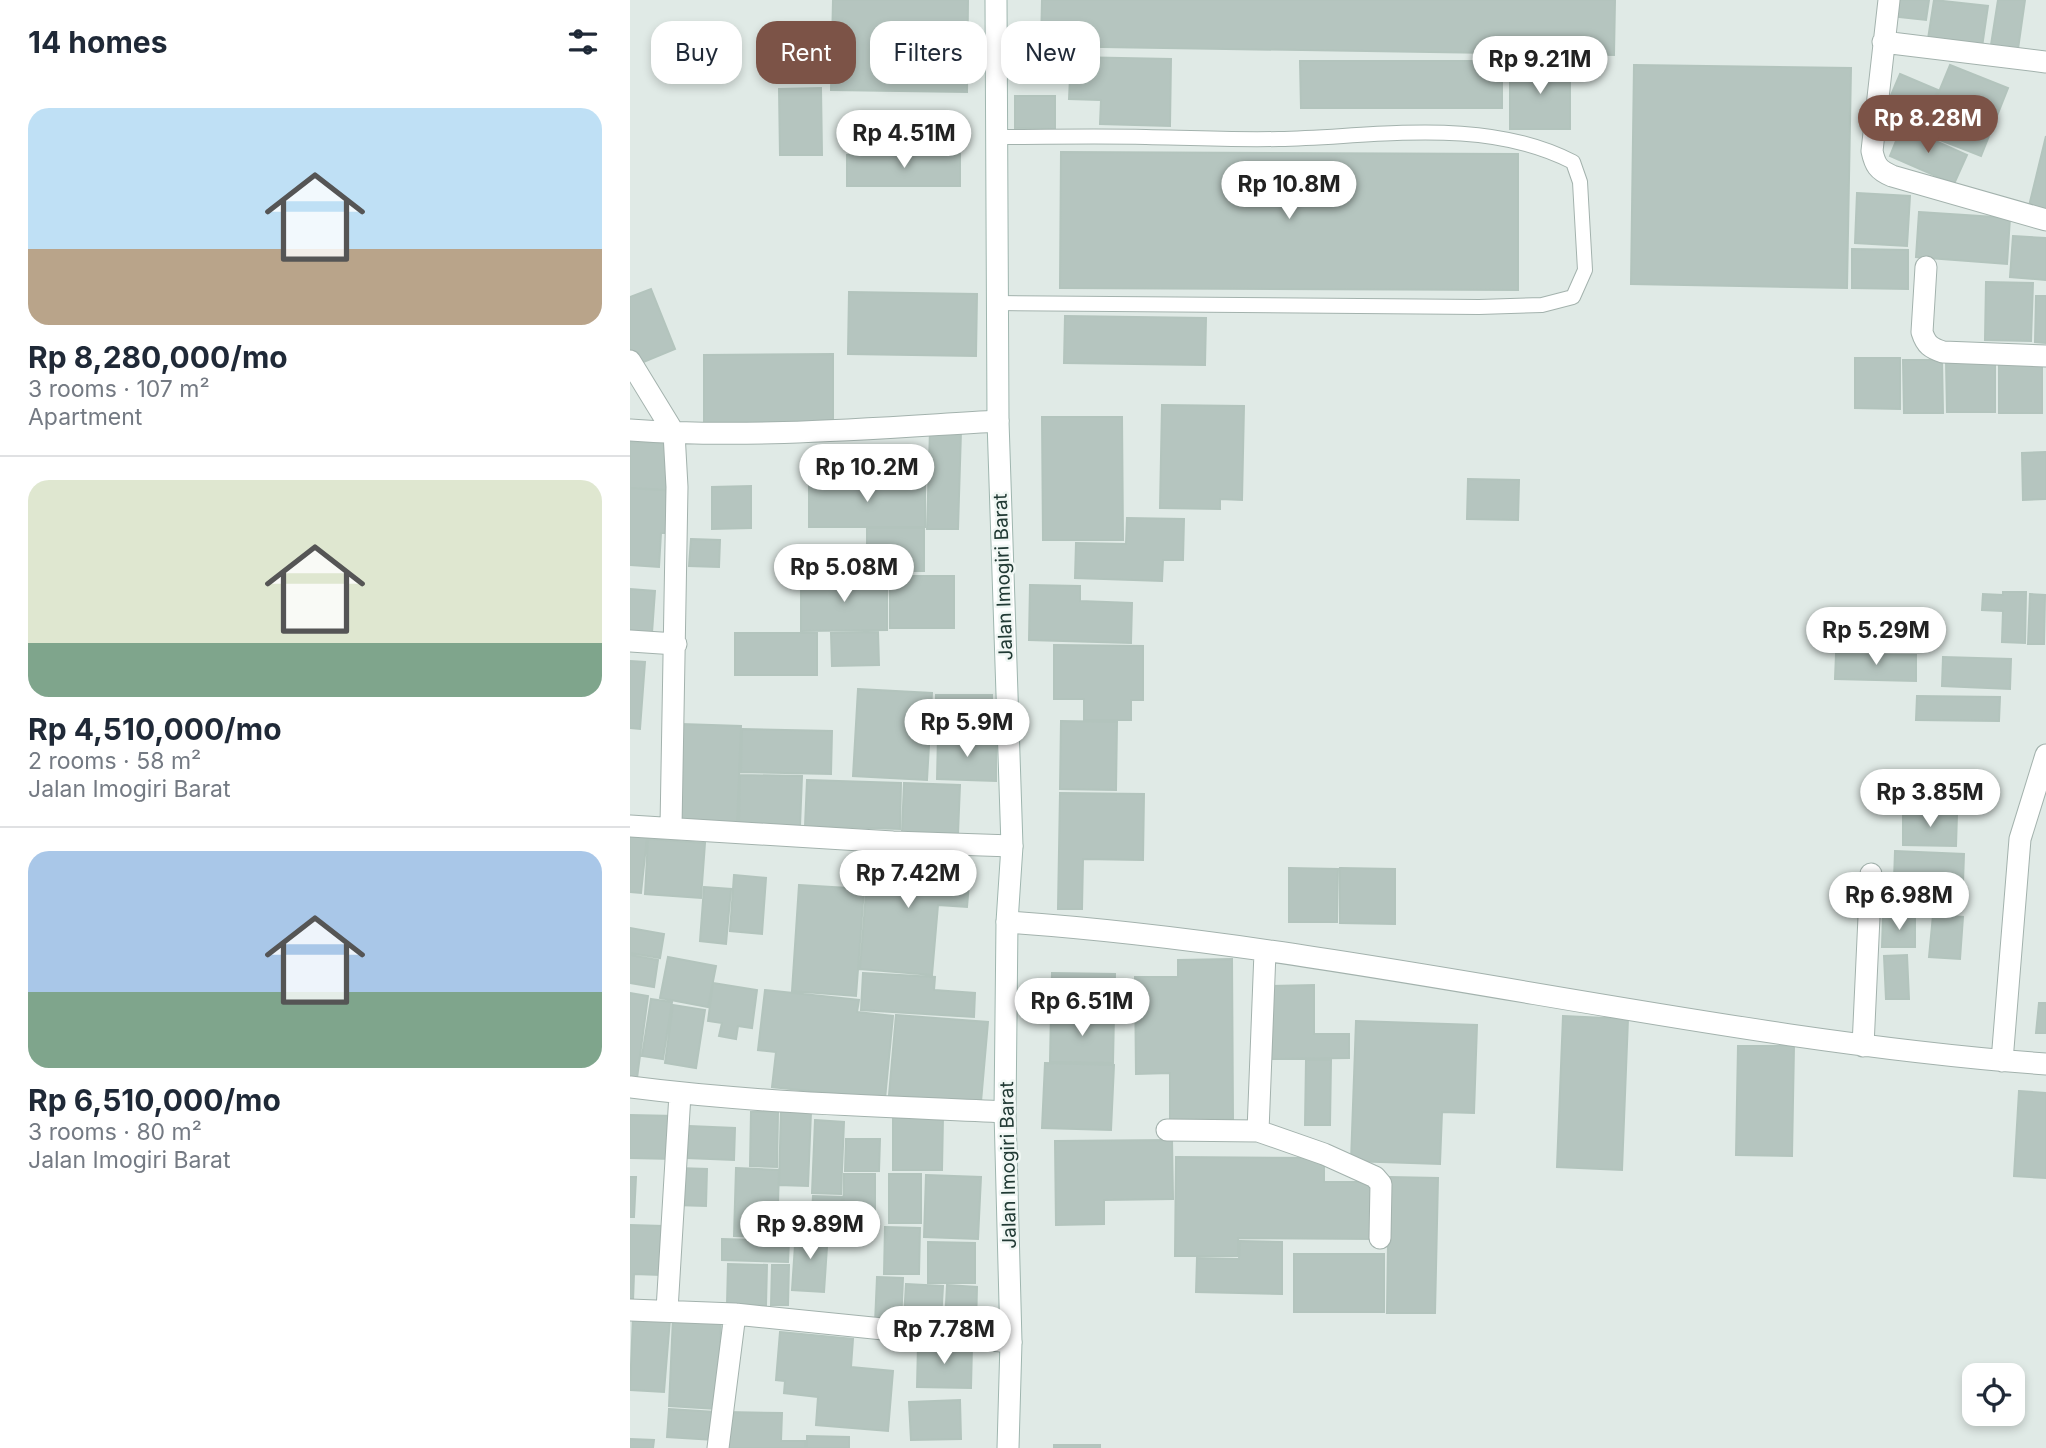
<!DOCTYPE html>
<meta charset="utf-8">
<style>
:root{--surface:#fff;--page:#f6f6f7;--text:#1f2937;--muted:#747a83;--line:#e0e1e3;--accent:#7c5347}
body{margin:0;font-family:Inter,sans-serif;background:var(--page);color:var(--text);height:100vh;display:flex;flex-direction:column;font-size:26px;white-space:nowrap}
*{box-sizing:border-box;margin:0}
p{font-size:23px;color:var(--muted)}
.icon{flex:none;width:38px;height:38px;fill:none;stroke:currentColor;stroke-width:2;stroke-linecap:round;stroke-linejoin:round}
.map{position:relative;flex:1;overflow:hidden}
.details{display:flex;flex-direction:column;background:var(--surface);width:630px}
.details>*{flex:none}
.top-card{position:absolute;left:21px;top:21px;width:665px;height:63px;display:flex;gap:14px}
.controls{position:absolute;left:1332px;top:1363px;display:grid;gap:14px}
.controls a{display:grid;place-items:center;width:63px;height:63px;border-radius:14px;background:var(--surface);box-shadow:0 4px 10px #0003;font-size:35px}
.price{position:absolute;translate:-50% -60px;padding:0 16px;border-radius:24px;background:#fff;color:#222;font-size:23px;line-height:46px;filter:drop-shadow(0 2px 4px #0008)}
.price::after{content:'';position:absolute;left:50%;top:42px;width:21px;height:16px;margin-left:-10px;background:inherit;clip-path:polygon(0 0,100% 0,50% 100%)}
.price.active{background:var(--accent);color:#fff}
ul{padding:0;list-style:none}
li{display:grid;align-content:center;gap:14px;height:371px;padding:0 28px}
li+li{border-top:2px solid var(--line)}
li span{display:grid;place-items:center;height:217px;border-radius:21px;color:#555}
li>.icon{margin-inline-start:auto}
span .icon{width:126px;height:126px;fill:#fffc;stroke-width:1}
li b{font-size:30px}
h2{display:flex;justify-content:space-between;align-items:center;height:84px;padding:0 28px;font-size:30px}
.pill{padding:0 24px;border-radius:21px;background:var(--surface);box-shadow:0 4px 10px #0003;font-size:24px;line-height:63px}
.pill.active{background:var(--accent);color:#fff}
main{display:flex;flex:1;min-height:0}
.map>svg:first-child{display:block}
.building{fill:#b5c5bf;stroke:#b3c4bd;stroke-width:2}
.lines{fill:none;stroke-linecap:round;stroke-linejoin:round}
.lane-casing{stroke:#a3b2ad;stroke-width:16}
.street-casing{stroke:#a3b2ad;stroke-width:23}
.secondary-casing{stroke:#9fb6af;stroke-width:23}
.lane{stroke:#fff;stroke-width:14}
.street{stroke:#fff;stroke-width:21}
.secondary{stroke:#fff;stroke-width:21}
.labels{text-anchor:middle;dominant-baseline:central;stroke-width:5;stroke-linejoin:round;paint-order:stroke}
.street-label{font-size:19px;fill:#213a34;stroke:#f0f7f4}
</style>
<main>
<section class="details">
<h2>14 homes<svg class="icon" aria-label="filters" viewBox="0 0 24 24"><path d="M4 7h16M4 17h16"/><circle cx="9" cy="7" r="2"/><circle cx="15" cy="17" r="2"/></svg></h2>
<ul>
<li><span style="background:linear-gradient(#bfe0f5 65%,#b9a48a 0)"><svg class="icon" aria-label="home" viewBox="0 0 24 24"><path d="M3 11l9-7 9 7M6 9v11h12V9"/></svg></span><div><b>Rp 8,280,000/mo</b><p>3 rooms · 107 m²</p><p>Apartment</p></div></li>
<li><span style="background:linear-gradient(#dfe7d0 75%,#7fa58c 0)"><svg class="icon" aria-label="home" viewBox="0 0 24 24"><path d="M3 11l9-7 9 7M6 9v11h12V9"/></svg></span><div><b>Rp 4,510,000/mo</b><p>2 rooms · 58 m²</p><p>Jalan Imogiri Barat</p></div></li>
<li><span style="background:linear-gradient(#a9c7e8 65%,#7fa58c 0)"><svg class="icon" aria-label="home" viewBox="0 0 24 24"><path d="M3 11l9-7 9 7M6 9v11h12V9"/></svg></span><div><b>Rp 6,510,000/mo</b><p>3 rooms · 80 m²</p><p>Jalan Imogiri Barat</p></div></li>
</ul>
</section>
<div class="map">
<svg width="1416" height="1448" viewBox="0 0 1416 1448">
<rect width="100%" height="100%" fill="#e0eae6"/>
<path class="building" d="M203,0H338L337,92L201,90Z
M412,0H985L984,55L411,46Z
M1263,0H1299L1296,20L1261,16Z
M1304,0L1358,6L1352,47L1298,39Z
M1368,0H1395L1388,49L1361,45Z
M199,27V56H172L173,83H149L148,28Z
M441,57L541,59L540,126L470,124L471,100L439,99Z
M670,61H872V108H671Z
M880,64H940V129H880Z
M1004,65L1221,68L1217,288L1001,284Z
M1320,65L1378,88L1351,156L1292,133Z
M1270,74L1308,90L1290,130L1253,114Z
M191,88L192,155H150L149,89Z
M385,96H425V129L385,128Z
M1272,126L1337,155L1324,184L1260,156Z
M1416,136V210L1399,206Z
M431,152L888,154V290L430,288Z
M330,154V186H217V155Z
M1227,193L1280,196L1277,246L1225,243Z
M1289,212L1380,218L1377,264L1286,257Z
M1383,236L1416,238V280L1380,277Z
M1222,249L1278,250V289L1222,288Z
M1356,282L1403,283L1401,341L1355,340Z
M21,289L45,349L4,366L0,355V297Z
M219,292L347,294L346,356L218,354Z
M1406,296H1416V343L1405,342Z
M435,316L576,318L575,365L434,363Z
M203,354V423L74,424V355Z
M1225,358H1270V409L1225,408Z
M1273,360H1312L1313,413H1274Z
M1365,360V412H1317L1316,361Z
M1369,360H1412V413H1369Z
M532,405L614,406L612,500L590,499V509L530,508Z
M412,417H492L493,540H413Z
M300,430L331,431L328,529H297Z
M0,442L43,444L40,490L0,488Z
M1416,452V499L1393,500L1392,453Z
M838,479L889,480L888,520L837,519Z
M295,481V527H179V482Z
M121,486V528L82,529V487Z
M0,488L46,491L44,533H31L29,567L0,565Z
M497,518L554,519L553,560H533L532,581L445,578L446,543L496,544Z
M237,528H294V571H237Z
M61,539L90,540L89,567L59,566Z
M260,576H324V628H260Z
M257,577V630L171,631V578Z
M400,585L450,586V601L502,603L501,643L399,640Z
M0,589L25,591L22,633L0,631Z
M1373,592H1396L1395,643L1372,642L1373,611L1352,610L1353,594L1373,595Z
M1400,594L1415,595L1414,644H1398Z
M248,632L249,665L202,666L201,633Z
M105,633H187V675H105Z
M424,645L513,646V700H501V720H454V699H424Z
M1206,654L1286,655V681L1205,679Z
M1313,657L1381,659L1380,689L1312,686Z
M0,661L15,662L10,729L0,728Z
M228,689L302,693L297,780L223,776Z
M306,695H362V734H306Z
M1287,696L1370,697L1369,721L1286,720Z
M431,721L487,722L486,790L430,789Z
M51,724L111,726L107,825L47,823Z
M112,729L202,731L201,774L111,772Z
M308,736L366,738V781L307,779Z
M110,775L172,776L170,827L109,825Z
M177,780L271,783L270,829L175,826Z
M274,783L330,785L328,834L272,832Z
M430,793L514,794L513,860L453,859L452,909H428Z
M1273,813L1327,814L1326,846L1273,845Z
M0,835L17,837L11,893L0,892Z
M18,839L75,843L71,898L15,894Z
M1265,851L1334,854L1333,883L1264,880Z
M239,854L341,862L337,907L308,905L302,975L230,969Z
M659,868L708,869L707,922H659Z
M710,868L765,869V924L710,923Z
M104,875L136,878L132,934L100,931Z
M169,885L234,889L226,996L162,991Z
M74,887L101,889L96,944L70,941Z
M1253,888L1280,889L1278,911L1252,909Z
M1303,915L1333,917L1330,959L1299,957Z
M1253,916H1285V947H1252Z
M0,928L34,934L30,958L0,953Z
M0,955L28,960L24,987L0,983Z
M1277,955L1279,999H1256L1254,956Z
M38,957L86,966L78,1007L30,998Z
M602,959L603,1119L540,1120V1073L506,1074L505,977H548V960Z
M233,973L305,977L304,990L345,993L344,1017L231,1010Z
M422,973L485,974L484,1014L421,1012Z
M83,983L127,990L122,1028L108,1026L106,1039L89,1036L92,1023L78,1021Z
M684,985V1034H719V1058L639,1059L638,986Z
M135,990L229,1000L227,1012L263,1016L255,1099L142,1087L146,1052L128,1050Z
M0,993L18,996L7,1078L0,1077Z
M21,999L42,1002L33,1059L12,1056Z
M1409,1003H1416V1033H1406Z
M43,1005L75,1010L66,1068L35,1063Z
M421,1012L484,1014L483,1063L420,1062Z
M266,1015L358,1022L351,1102L259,1095Z
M933,1016L998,1019L992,1170L927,1167Z
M726,1021L847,1025L844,1113L812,1112L810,1164L721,1161Z
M1108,1046H1164L1162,1156L1106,1155Z
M676,1060H701L700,1125H675Z
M415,1063L484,1065L481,1130L412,1128Z
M1389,1091L1416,1093V1178L1384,1176Z
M151,1111L181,1112L178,1186L149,1185Z
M121,1112H148L147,1167L120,1166Z
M0,1115L45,1116L44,1159L0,1158Z
M263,1117H313L312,1170H263Z
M185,1120L214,1122L211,1194L182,1193Z
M59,1126L105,1128L104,1160L57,1158Z
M216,1139H250L249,1171H215Z
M542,1140L543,1199L474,1200V1224L426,1225L425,1141Z
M546,1157L694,1158V1182H746L745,1239L608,1238V1256H545Z
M47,1168L77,1169L76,1206L45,1205Z
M106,1168L149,1170L147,1237L104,1236Z
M214,1174H245V1228H213Z
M259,1174H291V1223H259Z
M296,1175L351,1177L348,1239L294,1237Z
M0,1177H6L4,1217H0Z
M759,1177L808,1178L805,1313H757Z
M183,1196L212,1197L210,1229L181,1228Z
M0,1225L33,1226L31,1275L4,1274L3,1301H0Z
M255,1227L290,1228L289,1274H254Z
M166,1230L198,1232L194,1292L162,1290Z
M92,1239L159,1241L158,1262L92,1260Z
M610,1241L652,1242V1294L566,1292L567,1258L609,1259Z
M298,1242L345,1243V1283H298Z
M664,1254H754V1312H664Z
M98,1264L137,1265L136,1305L97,1304Z
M142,1265H159L158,1305H141Z
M247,1277L273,1278L271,1324L245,1323Z
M276,1284L313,1286L311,1321L274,1318Z
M317,1285L347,1287L346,1325L315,1323Z
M3,1316L40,1319L34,1392L0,1390Z
M43,1318L91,1320L87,1409L39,1406Z
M150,1332L223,1339L221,1367L263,1371L258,1431L186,1425L188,1397L154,1393L155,1381L146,1380Z
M288,1345L342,1346L341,1388L287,1387Z
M330,1400L331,1439L281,1440L279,1402Z
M39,1409L85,1412L84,1440L37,1437Z
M96,1412L152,1413L151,1441H175V1448H96Z
M177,1436L219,1437V1448H177Z
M0,1439L24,1440L23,1448H0Z
M424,1445H470V1448H424Z"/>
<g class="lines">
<g class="lane-casing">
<path id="lane" d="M366,137C416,137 466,136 516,137C560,138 604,140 649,139C745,137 854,116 943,162L950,182L955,270L943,297L912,305L849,307L367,303"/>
</g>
<g class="street-casing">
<path id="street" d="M1259,0L1242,151C1245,165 1248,170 1262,176L1416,220
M1253,42L1416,62
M1296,267L1292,332C1296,345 1301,348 1313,352L1416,356
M0,361L44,433L47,487L41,827
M0,430C122,439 246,428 368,421
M0,641L46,644
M0,826L263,842L382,846
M377,922C726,946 1067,1038 1416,1064
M1233,1046L1241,874
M1372,1061L1390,839L1416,755
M0,1087C124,1103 250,1106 375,1112
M537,1130L628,1131L694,1154L745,1177L751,1184L750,1238
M628,1131L635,952
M0,1310L105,1314L381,1342
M37,1310L50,1094
M88,1448L105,1314"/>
</g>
<g class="secondary-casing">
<path id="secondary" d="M366,0L368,421L382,846L377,922L375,1112L381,1342L378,1448"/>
</g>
<use href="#lane" class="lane"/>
<use href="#street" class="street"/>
<use href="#secondary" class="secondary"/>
</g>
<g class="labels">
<g class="street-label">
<text transform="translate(373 577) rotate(-92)">Jalan Imogiri Barat</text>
<text transform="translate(378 1165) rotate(-91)">Jalan Imogiri Barat</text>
</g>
</g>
</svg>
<div class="controls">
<a><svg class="icon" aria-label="locate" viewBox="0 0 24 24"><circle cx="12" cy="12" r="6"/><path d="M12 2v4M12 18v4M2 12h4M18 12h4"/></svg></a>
</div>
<b class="price" style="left:910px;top:96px">Rp 9.21M</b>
<b class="price active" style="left:1298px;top:155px">Rp 8.28M</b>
<b class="price" style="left:274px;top:170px">Rp 4.51M</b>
<b class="price" style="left:659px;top:221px">Rp 10.8M</b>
<b class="price" style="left:237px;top:504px">Rp 10.2M</b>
<b class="price" style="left:214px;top:604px">Rp 5.08M</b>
<b class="price" style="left:1246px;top:667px">Rp 5.29M</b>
<b class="price" style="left:337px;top:759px">Rp 5.9M</b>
<b class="price" style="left:1300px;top:829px">Rp 3.85M</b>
<b class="price" style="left:278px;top:910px">Rp 7.42M</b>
<b class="price" style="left:1269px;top:932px">Rp 6.98M</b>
<b class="price" style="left:452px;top:1038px">Rp 6.51M</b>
<b class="price" style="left:180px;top:1261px">Rp 9.89M</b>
<b class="price" style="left:314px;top:1366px">Rp 7.78M</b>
<div class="top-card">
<a class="pill">Buy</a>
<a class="pill active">Rent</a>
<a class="pill">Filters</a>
<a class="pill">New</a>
</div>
</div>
</main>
